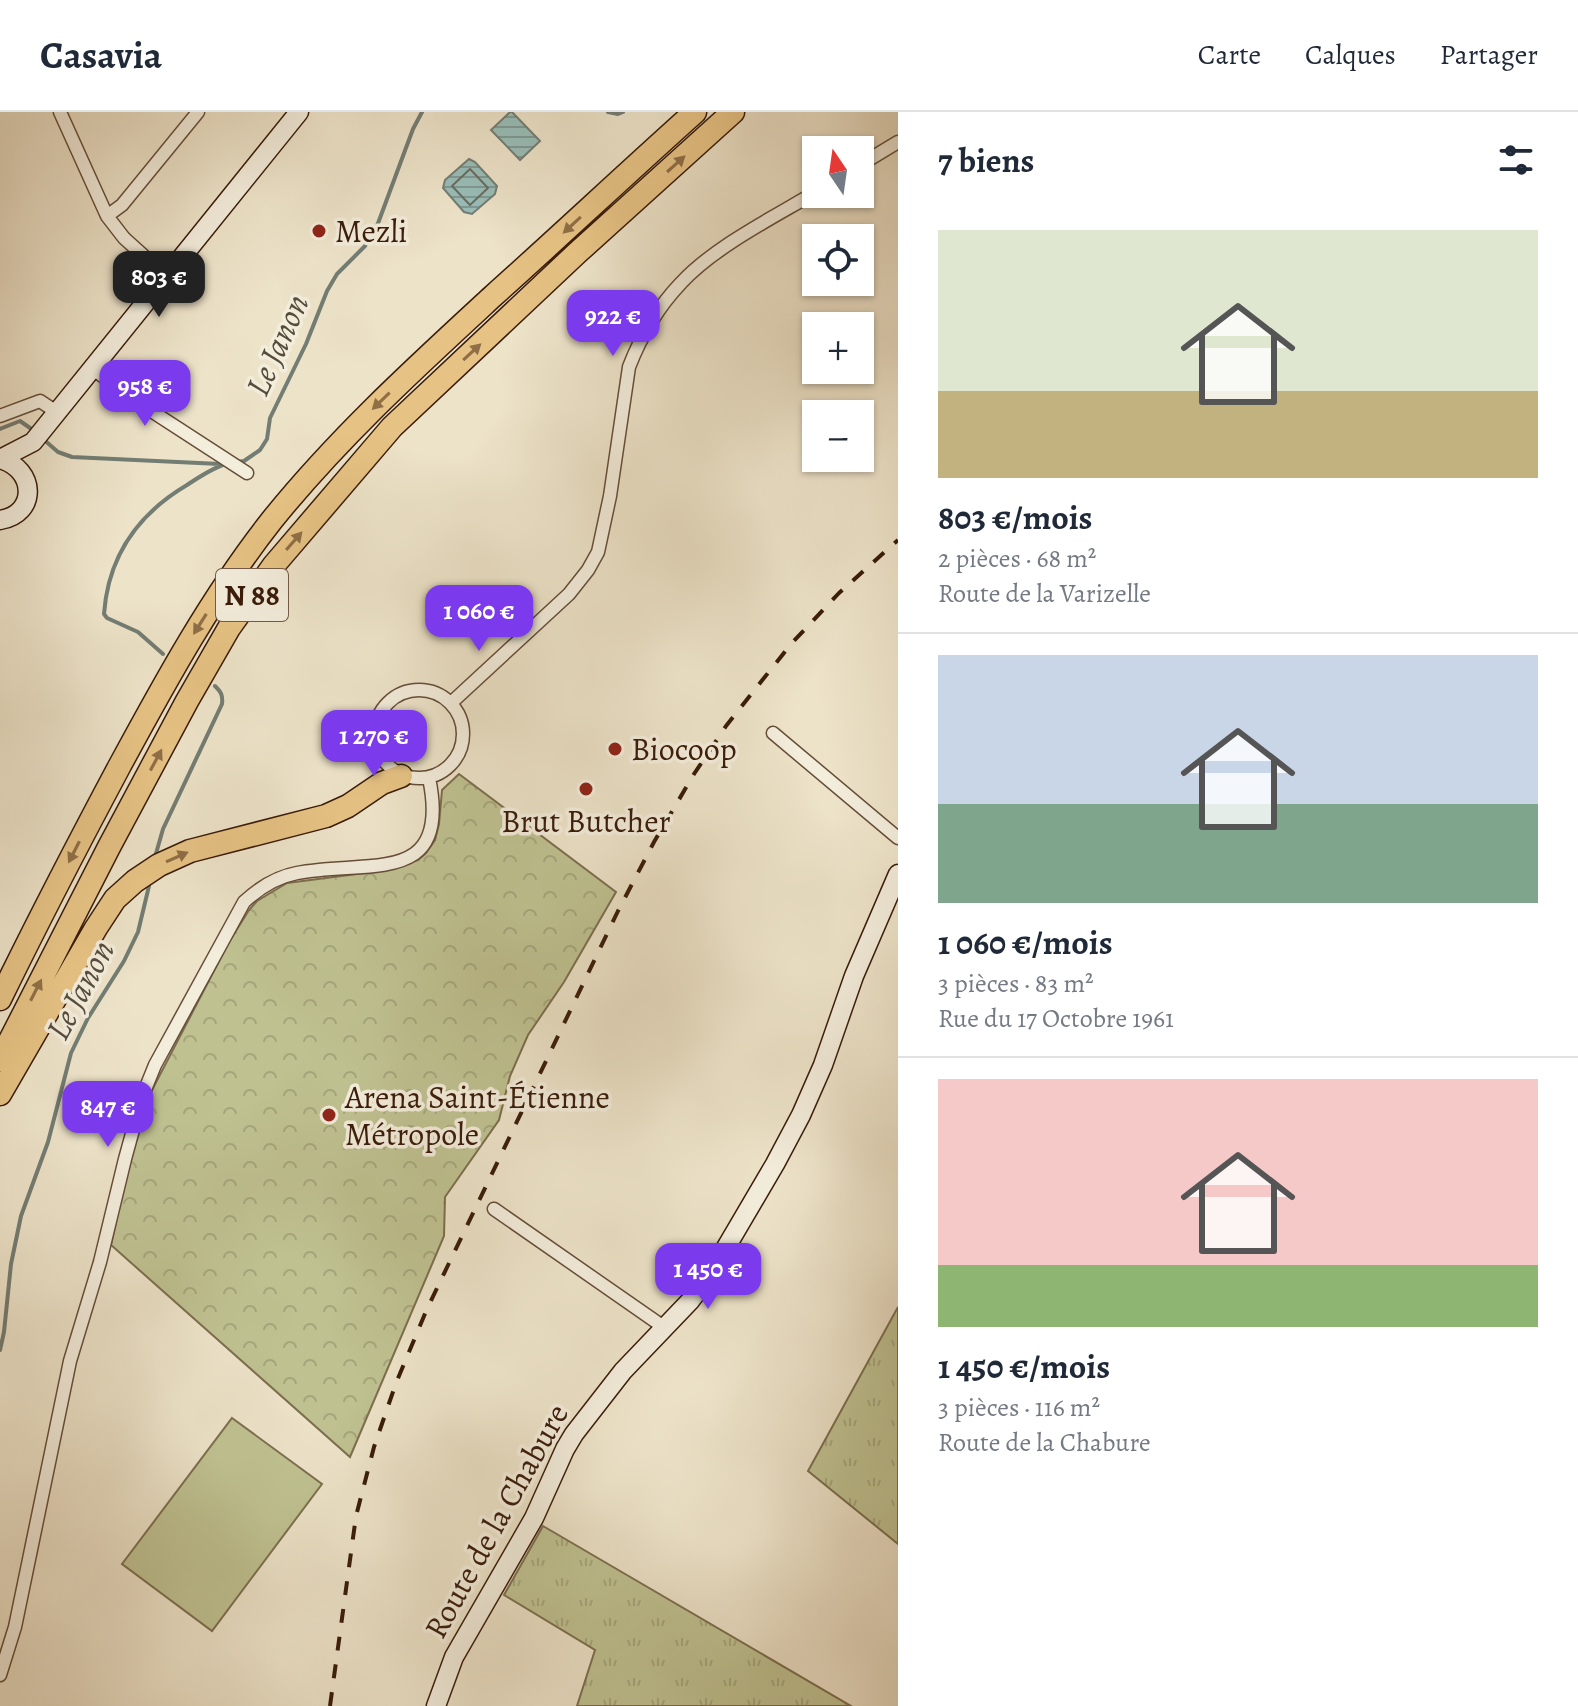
<!DOCTYPE html>
<html lang="fr">
<meta charset="utf-8">
<style>
:root{--surface:#fff;--page:#f2f2f3;--text:#1f2937;--muted:#747a83;--line:#e0e1e3;--accent:#7c3aed}
body{margin:0;font-family:Alegreya,serif;background:var(--page);color:var(--text);height:100vh;display:flex;flex-direction:column;font-size:30px;white-space:nowrap}
*{box-sizing:border-box;margin:0}
p{font-size:26px;color:var(--muted)}
.icon{flex:none;width:44px;height:44px;fill:none;stroke:currentColor;stroke-width:2;stroke-linecap:round;stroke-linejoin:round}
.map{position:relative;flex:1;overflow:hidden}
.details{display:flex;flex-direction:column;background:var(--surface);width:680px}
.details>*{flex:none}
.needle{width:52px;rotate:347deg}
.controls{position:absolute;left:802px;top:24px;display:grid;gap:16px}
.controls a{display:grid;place-items:center;width:72px;height:72px;border-radius:0px;background:var(--surface);box-shadow:0 2px 6px #0004;font-size:40px}
.price{position:absolute;translate:-50% -68px;padding:0 18px;border-radius:16px;background:var(--accent);color:#fff;font-size:26px;line-height:52px;filter:drop-shadow(0 2px 4px #0008)}
.price::after{content:'';position:absolute;left:50%;top:48px;width:24px;height:18px;margin-left:-12px;background:inherit;clip-path:polygon(0 0,100% 0,50% 100%)}
.price.current{background:#222;color:#fff}
ul{padding:0;list-style:none}
li{display:grid;align-content:center;gap:16px;height:424px;padding:0 40px}
li+li{border-top:2px solid var(--line)}
li span{display:grid;place-items:center;height:248px;border-radius:0px;color:#555}
li>.icon{margin-inline-start:auto}
span .icon{width:144px;height:144px;fill:#fffc;stroke-width:1}
li b{font-size:34px}
h2{display:flex;justify-content:space-between;align-items:center;height:96px;padding:0 40px;font-size:34px}
header{display:flex;align-items:center;gap:48px;box-sizing:border-box;height:112px;padding:0 40px;background:var(--surface);border-bottom:2px solid var(--line)}
header strong{font-size:38px}
nav{display:flex;gap:44px;margin-inline-start:auto;font-size:28px}
main{display:flex;flex:1;min-height:0}
.map>svg:first-child{display:block}
.grass{fill:url(#grass-tufts);stroke:#7c6e4d;stroke-width:2}
.park{fill:url(#park-crowns);stroke:#7c6e4d;stroke-width:2}
.garden{fill:#bfc191;stroke:#7c6e4d;stroke-width:2}
.water{fill:url(#water-rules);stroke:#737d73;stroke-width:2}
.lines{fill:none;stroke-linecap:round;stroke-linejoin:round}
.shore{stroke:#696c61;stroke-width:2}
.stream{stroke:#737d73;stroke-width:4}
.street-casing{stroke:#664d39;stroke-width:15}
.secondary-casing{stroke:#391b09;stroke-width:21}
.highway-casing{stroke:#391b09;stroke-width:25}
.street{stroke:#f3eddc;stroke-width:12}
.secondary{stroke:#f3eddc;stroke-width:18}
.highway{stroke:#e6c284;stroke-width:22}
.rail{stroke:#391b09;stroke-width:4;stroke-dasharray:14 14;stroke-linecap:butt}
.oneway{fill:#906e46}
.poi-dot{fill:#8f2418;stroke:#f3eddc;stroke-width:3}
.labels{text-anchor:middle;dominant-baseline:central;stroke-width:7;stroke-linejoin:round;paint-order:stroke}
.shield{fill:#f3eddc;stroke:#715a48;stroke-width:2}
.shield-label{font-size:30px;font-weight:bold;fill:#391b09}
.poi-label{font-size:32px;fill:#391b09;stroke:#f3eddc;text-anchor:start}
.street-label{font-size:32px;fill:#391b09;stroke:#f3eddc}
.water-label{font-size:34px;font-style:italic;fill:#564c3e;stroke:#f3eddc}
</style>
<header>
<strong>Casavia</strong>
<nav><a>Carte</a><a>Calques</a><a>Partager</a></nav>
</header>
<main>
<div class="map">
<svg width="898" height="1594" viewBox="0 0 898 1594">
<defs>
<pattern id="grass-tufts" width="24" height="20" patternUnits="userSpaceOnUse" patternTransform="scale(2)"><rect width="24" height="20" fill="#bfc191"/><path d="M3 7l-1-3M5 7V3M7 7l1-3M15 17l-1-3M17 17v-4M19 17l1-3" fill="none" stroke="#a5a57c"/></pattern>
<pattern id="park-crowns" width="20" height="18" patternUnits="userSpaceOnUse" patternTransform="scale(2)"><rect width="20" height="18" fill="#bfc191"/><path d="M2 6a3 3 0 1 1 6 0M12 15a3 3 0 1 1 6 0" fill="none" stroke="#a5a57c"/></pattern>
<pattern id="water-rules" width="6" height="5" patternUnits="userSpaceOnUse" patternTransform="scale(2)"><rect width="6" height="5" fill="#99beb9"/><path d="M0 2.5h6" fill="none" stroke="#7e9a95"/></pattern>
</defs>
<rect width="100%" height="100%" fill="#ede3c9"/>
<filter id="stains"><feTurbulence type="fractalNoise" baseFrequency=".0025" numOctaves="4"/><feColorMatrix values="0 0 0 0 .2 0 0 0 0 .09 0 0 0 0 .02 0 0 0 .5 -.17"/></filter>
<radialGradient id="worn" r=".72"><stop offset=".6" stop-color="#630" stop-opacity="0"/><stop offset="1" stop-color="#630" stop-opacity=".3"/></radialGradient>
<path class="grass" d="M898,1195V1432L808,1359Z
M543,1414L851,1594H577L595,1538L504,1483Z"/>
<path class="park" d="M459,662L616,780L564,870L528,923L510,964L499,1008L445,1085L444,1124L350,1345L111,1133L130,1044L151,980L229,830L249,798L257,789L287,771L388,758L418,748L426,741L435,728L439,712L442,678Z"/>
<path class="garden" d="M232,1306L322,1372L212,1519L122,1452Z"/>
<path class="water" d="M510,0H512L540,29L520,48L491,18Z
M469,47L475,50L497,74L495,82L472,102L464,100L443,76L445,68Z"/>
<g class="lines">
<path class="shore" d="M470,57L488,76L470,93L452,74Z"/>
<path class="stream" d="M608,0L618,2L623,0
M0,317L20,309L33,318
M43,327L58,340L72,345L220,352
M237,350L244,349L260,338L267,327L270,306L306,232L327,179L337,162L365,134L377,114L413,17L422,0
M163,542L138,520L107,506L104,502C108,445 138,402 187,373C199,365 211,357 225,352
M155,745L163,717L222,592C223,583 221,580 215,574
M0,1238L4,1220L11,1152L21,1104L48,1030L71,941L88,906L124,849L138,820L149,774"/>
<g class="street-casing">
<path id="street" d="M60,0L107,104L124,126L166,164
M860,53L898,30
M107,104L122,93L198,0
M93,257L136,289L247,361
M0,304L40,289L58,301
M375 622a44 44 0 1 1 88 0a44 44 0 1 1-88 0Z
M451,591L569,482L588,458L598,440L610,384L629,255C641,224 658,195 681,171C714,135 774,105 816,80
M773,621L898,726
M494,1097L665,1216
M0,1563L15,1515L70,1249L100,1150L125,1047L142,985L155,953L244,790C260,775 276,765 297,761C367,747 452,776 429,666"/>
</g>
<g class="secondary-casing">
<path id="secondary" d="M0,347L33,330L299,0
M0,347C36,357 38,402 0,408
M436,1594L454,1545L534,1406L565,1337L574,1322L623,1259L690,1189L711,1161L775,1052L801,1003L823,953L854,864L898,762"/>
</g>
<g class="highway-casing">
<path id="highway" d="M0,887C38,809 78,732 119,655C165,570 212,484 272,408C338,326 416,255 493,184C561,123 627,61 695,0
M0,948L109,735L187,589L229,516L274,453L392,315L577,141L733,0
M0,982L96,816L115,787L135,769L159,753L190,739L326,704L348,694L382,671L401,664"/>
</g>
<use href="#street" class="street"/>
<use href="#secondary" class="secondary"/>
<use href="#highway" class="highway"/>
<path class="rail" d="M330,1594L356,1404L374,1335L396,1271L427,1197L618,799L654,730L694,662L726,614L791,532L839,481L898,428"/>
</g>
<defs><path id="oneway-solid" d="M-6-.8H1V-3.2L6.5 0L1 3.2V.8H-6Z" transform="scale(2)"/></defs>
<g class="oneway">
<use href="#oneway-solid" transform="translate(676 52) rotate(-42)"/>
<use href="#oneway-solid" transform="translate(572 113) rotate(137)"/>
<use href="#oneway-solid" transform="translate(472 240) rotate(-43)"/>
<use href="#oneway-solid" transform="translate(381 289) rotate(136)"/>
<use href="#oneway-solid" transform="translate(294 429) rotate(-49)"/>
<use href="#oneway-solid" transform="translate(200 512) rotate(122)"/>
<use href="#oneway-solid" transform="translate(156 648) rotate(-62)"/>
<use href="#oneway-solid" transform="translate(74 740) rotate(117)"/>
<use href="#oneway-solid" transform="translate(177 745) rotate(-24)"/>
<use href="#oneway-solid" transform="translate(36 878) rotate(-63)"/>
</g>
<g class="poi-dot">
<circle cx="319" cy="119" r="8"/>
<circle cx="615" cy="637" r="8"/>
<circle cx="586" cy="677" r="8"/>
<circle cx="329" cy="1003" r="8"/>
</g>
<g class="labels">
<rect class="shield" x="216" y="457" width="72" height="52" rx="6"/>
<g class="shield-label">
<text x="252" y="483">N 88</text>
</g>
<g class="poi-label">
<text x="335" y="119">Mezli</text>
<text x="631" y="637">Biocoop</text>
<text x="586" y="709" text-anchor="middle">Brut Butcher</text>
<text x="345" y="985">Arena Saint-Étienne<tspan x="345" dy="37">Métropole</tspan></text>
</g>
<g class="street-label">
<text transform="translate(496 1409) rotate(-61)">Route de la Chabure</text>
</g>
<g class="water-label">
<text transform="translate(277 233) rotate(-66)">Le Janon</text>
<text transform="translate(80 878) rotate(-62)">Le Janon</text>
</g>
</g>
<rect width="100%" height="100%" filter="url(#stains)"/>
<rect width="100%" height="100%" fill="url(#worn)"/>
</svg>
<div class="controls">
<a><svg class="needle" viewBox="-14 -14 28 28"><path d="M0-13l5 13h-10z" fill="#e53935"/><path d="M0 13l5-13h-10z" fill="#747a83"/></svg></a>
<a><svg class="icon" aria-label="locate" viewBox="0 0 24 24"><circle cx="12" cy="12" r="6"/><path d="M12 2v4M12 18v4M2 12h4M18 12h4"/></svg></a>
<a>+</a>
<a>−</a>
</div>
<b class="price current" style="left:159px;top:207px">803 €</b>
<b class="price" style="left:613px;top:246px">922 €</b>
<b class="price" style="left:145px;top:316px">958 €</b>
<b class="price" style="left:479px;top:541px">1 060 €</b>
<b class="price" style="left:374px;top:666px">1 270 €</b>
<b class="price" style="left:108px;top:1037px">847 €</b>
<b class="price" style="left:708px;top:1199px">1 450 €</b>
</div>
<section class="details">
<h2>7 biens<svg class="icon" aria-label="filters" viewBox="0 0 24 24"><path d="M4 7h16M4 17h16"/><circle cx="9" cy="7" r="2"/><circle cx="15" cy="17" r="2"/></svg></h2>
<ul>
<li><span style="background:linear-gradient(#dfe7d0 65%,#c2b280 0)"><svg class="icon" aria-label="home" viewBox="0 0 24 24"><path d="M3 11l9-7 9 7M6 9v11h12V9"/></svg></span><div><b>803 €/mois</b><p>2 pièces · 68 m²</p><p>Route de la Varizelle</p></div></li>
<li><span style="background:linear-gradient(#c9d6e8 60%,#7fa58c 0)"><svg class="icon" aria-label="home" viewBox="0 0 24 24"><path d="M3 11l9-7 9 7M6 9v11h12V9"/></svg></span><div><b>1 060 €/mois</b><p>3 pièces · 83 m²</p><p>Rue du 17 Octobre 1961</p></div></li>
<li><span style="background:linear-gradient(#f6c9c9 75%,#8fb573 0)"><svg class="icon" aria-label="home" viewBox="0 0 24 24"><path d="M3 11l9-7 9 7M6 9v11h12V9"/></svg></span><div><b>1 450 €/mois</b><p>3 pièces · 116 m²</p><p>Route de la Chabure</p></div></li>
</ul>
</section>
</main>
